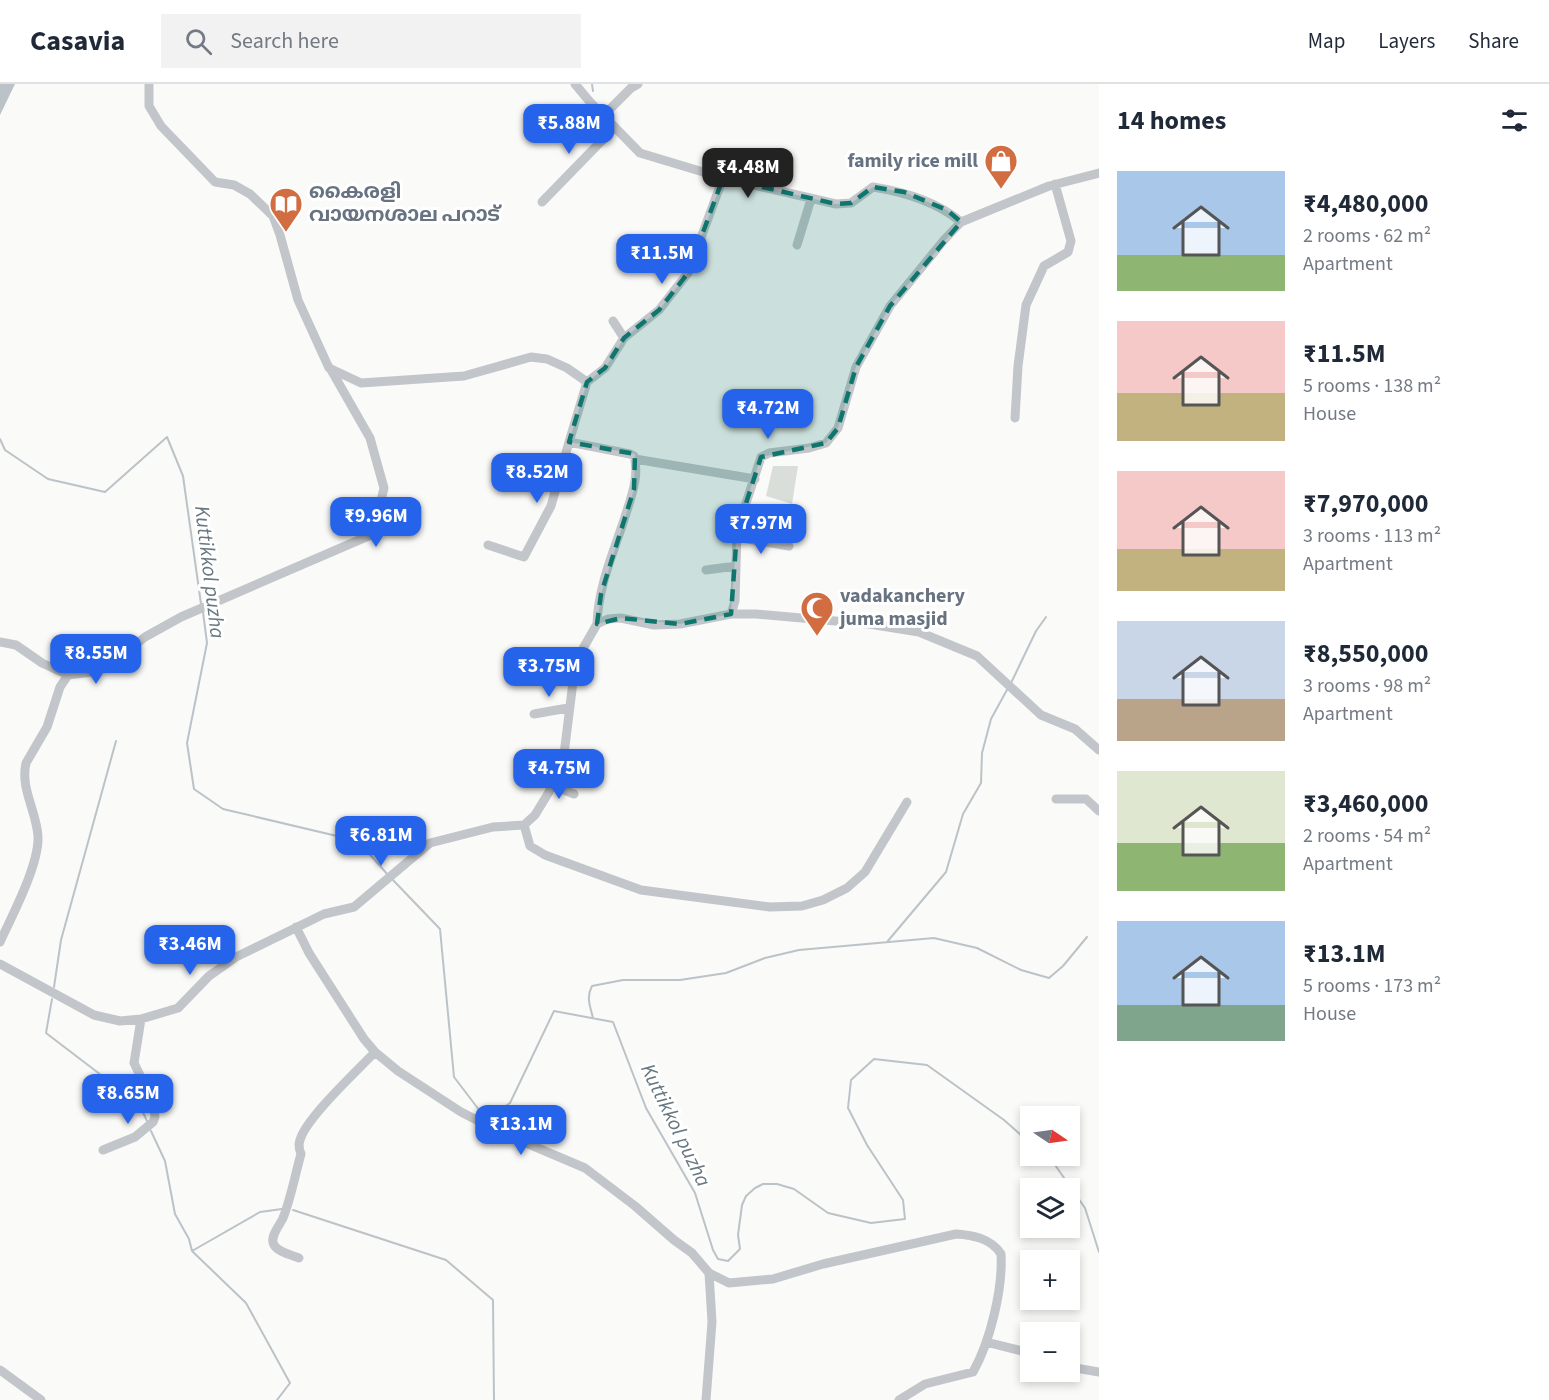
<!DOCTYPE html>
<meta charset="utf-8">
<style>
:root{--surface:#fff;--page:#f2f2f3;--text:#1f2937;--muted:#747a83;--line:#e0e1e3;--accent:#2563eb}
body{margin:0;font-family:"Source Sans 3","Noto Sans Malayalam",sans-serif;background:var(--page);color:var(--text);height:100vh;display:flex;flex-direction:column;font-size:22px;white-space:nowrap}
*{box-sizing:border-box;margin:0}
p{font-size:20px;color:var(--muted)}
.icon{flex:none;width:33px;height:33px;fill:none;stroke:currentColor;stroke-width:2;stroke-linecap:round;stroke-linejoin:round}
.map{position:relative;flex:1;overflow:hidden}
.panel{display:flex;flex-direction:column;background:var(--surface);width:450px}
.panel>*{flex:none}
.needle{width:39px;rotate:103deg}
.fabs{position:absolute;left:1020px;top:1022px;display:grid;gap:12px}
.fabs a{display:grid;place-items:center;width:60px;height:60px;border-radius:0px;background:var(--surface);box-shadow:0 3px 9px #0003;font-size:30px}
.price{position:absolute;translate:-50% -51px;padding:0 14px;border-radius:12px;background:var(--accent);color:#fff;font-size:20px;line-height:39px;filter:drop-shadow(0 2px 3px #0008)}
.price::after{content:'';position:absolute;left:50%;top:36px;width:18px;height:14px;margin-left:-9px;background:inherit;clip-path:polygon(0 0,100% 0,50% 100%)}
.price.selected{background:#222;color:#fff}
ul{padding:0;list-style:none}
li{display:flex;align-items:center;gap:18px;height:150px;padding:0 18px}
li span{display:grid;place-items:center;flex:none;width:168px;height:120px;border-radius:0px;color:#555}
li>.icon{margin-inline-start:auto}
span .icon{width:72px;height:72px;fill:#fffc;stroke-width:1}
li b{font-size:26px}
h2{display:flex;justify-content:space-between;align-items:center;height:72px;padding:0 18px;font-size:26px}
header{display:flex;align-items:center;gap:36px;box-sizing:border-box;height:84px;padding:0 30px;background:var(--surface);border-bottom:2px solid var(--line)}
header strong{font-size:28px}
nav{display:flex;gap:33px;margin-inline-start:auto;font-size:21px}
.search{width:420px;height:54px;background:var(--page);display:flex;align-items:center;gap:15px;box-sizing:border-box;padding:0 21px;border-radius:0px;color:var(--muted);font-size:22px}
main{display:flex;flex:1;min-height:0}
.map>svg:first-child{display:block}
.green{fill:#daded8}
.water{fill:#bbc3c8}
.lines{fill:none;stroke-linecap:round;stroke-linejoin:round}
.stream{stroke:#bbc3c8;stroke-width:2}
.minor{stroke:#c2c5c9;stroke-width:9}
.marked{fill:#0f766e;fill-opacity:0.2;stroke:#0f766e;stroke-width:4.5;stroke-dasharray:12 8;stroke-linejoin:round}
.labels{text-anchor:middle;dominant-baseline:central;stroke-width:6;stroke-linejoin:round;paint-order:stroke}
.poi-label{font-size:20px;font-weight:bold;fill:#677380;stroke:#fff;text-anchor:start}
.water-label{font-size:21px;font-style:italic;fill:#687880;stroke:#fff}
</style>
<header>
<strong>Casavia</strong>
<div class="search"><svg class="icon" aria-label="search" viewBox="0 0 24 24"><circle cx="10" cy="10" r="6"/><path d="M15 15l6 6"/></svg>Search here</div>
<nav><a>Map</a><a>Layers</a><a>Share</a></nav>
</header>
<main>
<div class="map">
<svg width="1099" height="1316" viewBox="0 0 1099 1316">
<rect width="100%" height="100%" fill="#fafaf8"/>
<path class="green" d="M773,382H798L792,420L766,412Z"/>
<path class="water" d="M0,0H15L0,31Z"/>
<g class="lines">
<path class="stream" d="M592,0L593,7
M0,355L5,366L48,395L105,408L167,353L183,392L201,520
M203,528L207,559L187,659L194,705L223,725L358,757L388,791
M1011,599L1036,547L1046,533
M392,795L440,845L454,993L486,1035L510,1019L554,927L613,938L646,1024L695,1109L713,1166L718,1175L728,1177L740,1165L738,1151L742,1121L746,1112L755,1104L763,1100H777L794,1105L828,1129L871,1139L905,1135L903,1116L867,1061L848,1024L851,996L874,975L927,981L1004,1036L1030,1059
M887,858L946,788L963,730L981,699L982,669L991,635L1008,604
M54,903L61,856L116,657
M52,915L46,949L139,1020L147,1037
M593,934C590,922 586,913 592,902L623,896H680L726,889L765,874L799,866L934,854L977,864L1021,886L1049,894L1063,882L1087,853
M151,1047L165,1077L175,1130L189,1155L192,1167L260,1128L282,1125
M1045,1071L1053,1078L1085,1124L1099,1168
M293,1126L446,1176L493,1216L494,1316
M192,1167L246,1219L290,1299L277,1316"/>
<path class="minor" d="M149,0V22L161,42L215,98L234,101L250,110L273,132L280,151L298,216L329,284L361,299L464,292L531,273L547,275L567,284L587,298L569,358L630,370L634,372C640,393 630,416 624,436C613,469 598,504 597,540
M575,0L590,18L640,69L723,94L836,120L851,119L873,103C905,108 936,117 961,138
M603,32L631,4L638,0
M542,118L615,43
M797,161L811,115
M613,237L624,254
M587,298L605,284L624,254L659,226L688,189L723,94
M1015,334L1018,282L1026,221L1044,182L1068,168L1071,157L1055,100
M635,375L755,395
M736,453L789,462
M488,461L524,473L551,422L569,358
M706,486L736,482
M731,530H756L869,540L919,548L977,572L1041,631L1075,645L1099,666
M0,558L16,561L42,579L68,591L92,588L117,575L145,553L181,533L373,450L384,404L370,354L330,284
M534,630L568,624
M552,701L574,710
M1056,715H1086L1099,727
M524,741L530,762L545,771L641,806L770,823L802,822L823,816L847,804L865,788L907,718
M296,843L309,869L364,955L375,968L398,987L461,1028L500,1048L585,1084L635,1122L674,1156L692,1169L709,1189L712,1238L706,1316
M0,858C12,832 39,781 38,753C37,728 20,705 26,679L47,643L60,603L68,591
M0,880L94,931L120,937L141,935L178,924L209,892L236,873L324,830L354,823L430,759L493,743L524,741L535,731L549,708L564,670L574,590L581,568L597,540L608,535L621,534L654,541L680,540L731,530L735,517L737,447L761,373L769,369L809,364L826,359L838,344L856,283L890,222L944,156L961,138L1049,102L1099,89
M103,1066L135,1053L153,1038L155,1033L153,1018L134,979L141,935
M299,1174C291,1171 278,1168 274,1161C269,1153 280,1141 283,1134C291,1114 295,1091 301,1070C299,1065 298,1061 300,1056C306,1034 357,987 375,968
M709,1189L729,1199L773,1195L823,1180L956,1150C972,1151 991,1154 1001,1170C1003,1205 990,1258 973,1288L925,1300L899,1316
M986,1258L1030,1269
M1070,1283L1099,1288
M0,1286L41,1316"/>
</g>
<path class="marked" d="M723,94L836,120L851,119L873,103L904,108L947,126L961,138L890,222L856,283L838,344L826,359L761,373L737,447L731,530L680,540L621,534L597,540L601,510L634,405L635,370L569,358L587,298L605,284L624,254L659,226L688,189Z"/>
<defs>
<g id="shop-pin" transform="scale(1.725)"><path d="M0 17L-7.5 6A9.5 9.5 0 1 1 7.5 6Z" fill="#d16d41" stroke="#fff"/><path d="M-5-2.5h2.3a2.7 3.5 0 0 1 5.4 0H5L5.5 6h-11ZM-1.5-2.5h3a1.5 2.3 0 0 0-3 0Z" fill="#fff"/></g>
<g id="library-pin" transform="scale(1.725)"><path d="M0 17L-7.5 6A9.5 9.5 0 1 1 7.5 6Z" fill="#d16d41" stroke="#fff"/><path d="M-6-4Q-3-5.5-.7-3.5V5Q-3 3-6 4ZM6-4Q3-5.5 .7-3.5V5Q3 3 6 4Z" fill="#fff"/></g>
<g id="mosque-pin" transform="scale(1.725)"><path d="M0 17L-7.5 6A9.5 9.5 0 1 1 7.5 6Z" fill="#d16d41" stroke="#fff"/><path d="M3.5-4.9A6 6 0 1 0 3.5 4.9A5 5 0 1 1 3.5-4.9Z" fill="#fff"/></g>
</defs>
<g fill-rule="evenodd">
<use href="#shop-pin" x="1001" y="77"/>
<use href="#library-pin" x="286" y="120"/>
<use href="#mosque-pin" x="817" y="524"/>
</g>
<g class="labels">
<g class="poi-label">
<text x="978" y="77" text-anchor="end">family rice mill</text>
<text x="309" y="108">കൈരളി<tspan x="309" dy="23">വായനശാല പറാട്</tspan></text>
<text x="840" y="512">vadakanchery<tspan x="840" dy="23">juma masjid</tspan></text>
</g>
<g class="water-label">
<text transform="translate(210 488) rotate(83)">Kuttikkol puzha</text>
<text transform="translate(676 1041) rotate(64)">Kuttikkol puzha</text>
</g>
</g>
</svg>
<div class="fabs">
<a><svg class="needle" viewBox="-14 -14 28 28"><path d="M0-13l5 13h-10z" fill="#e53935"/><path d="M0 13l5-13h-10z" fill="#747a83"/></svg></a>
<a><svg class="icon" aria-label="layers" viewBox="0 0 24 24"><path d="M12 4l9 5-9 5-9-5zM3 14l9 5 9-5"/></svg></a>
<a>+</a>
<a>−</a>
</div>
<b class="price" style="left:569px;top:71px">₹5.88M</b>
<b class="price selected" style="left:748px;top:115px">₹4.48M</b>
<b class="price" style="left:662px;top:201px">₹11.5M</b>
<b class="price" style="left:768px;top:356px">₹4.72M</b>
<b class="price" style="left:537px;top:420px">₹8.52M</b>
<b class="price" style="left:376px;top:464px">₹9.96M</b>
<b class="price" style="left:761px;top:471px">₹7.97M</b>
<b class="price" style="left:96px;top:601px">₹8.55M</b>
<b class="price" style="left:549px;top:614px">₹3.75M</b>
<b class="price" style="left:559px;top:716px">₹4.75M</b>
<b class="price" style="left:381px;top:783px">₹6.81M</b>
<b class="price" style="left:190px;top:892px">₹3.46M</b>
<b class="price" style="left:128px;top:1041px">₹8.65M</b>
<b class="price" style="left:521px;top:1072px">₹13.1M</b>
</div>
<section class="panel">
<h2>14 homes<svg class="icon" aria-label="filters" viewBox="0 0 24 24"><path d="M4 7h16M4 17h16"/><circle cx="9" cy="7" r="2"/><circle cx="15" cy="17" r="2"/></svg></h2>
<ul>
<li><span style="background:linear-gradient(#a9c7e8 70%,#8fb573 0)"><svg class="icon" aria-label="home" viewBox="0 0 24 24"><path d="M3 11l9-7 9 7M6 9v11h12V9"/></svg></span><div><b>₹4,480,000</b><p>2 rooms · 62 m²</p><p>Apartment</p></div></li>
<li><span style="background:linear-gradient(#f6c9c9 60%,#c2b280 0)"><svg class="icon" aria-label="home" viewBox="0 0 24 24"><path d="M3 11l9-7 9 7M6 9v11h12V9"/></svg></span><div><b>₹11.5M</b><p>5 rooms · 138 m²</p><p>House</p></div></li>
<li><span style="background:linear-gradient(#f6c9c9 65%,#c2b280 0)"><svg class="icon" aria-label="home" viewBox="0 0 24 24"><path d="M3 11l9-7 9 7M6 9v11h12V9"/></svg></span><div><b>₹7,970,000</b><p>3 rooms · 113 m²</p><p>Apartment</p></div></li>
<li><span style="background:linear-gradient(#c9d6e8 65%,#b9a48a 0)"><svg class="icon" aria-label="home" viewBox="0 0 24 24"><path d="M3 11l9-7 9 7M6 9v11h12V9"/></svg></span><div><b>₹8,550,000</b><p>3 rooms · 98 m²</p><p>Apartment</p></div></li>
<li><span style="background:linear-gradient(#dfe7d0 60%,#8fb573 0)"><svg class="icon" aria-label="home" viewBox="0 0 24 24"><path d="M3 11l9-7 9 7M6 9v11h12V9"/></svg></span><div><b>₹3,460,000</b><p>2 rooms · 54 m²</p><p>Apartment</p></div></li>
<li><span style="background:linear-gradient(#a9c7e8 70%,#7fa58c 0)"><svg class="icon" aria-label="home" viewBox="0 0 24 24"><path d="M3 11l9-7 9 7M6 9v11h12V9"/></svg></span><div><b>₹13.1M</b><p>5 rooms · 173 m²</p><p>House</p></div></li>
</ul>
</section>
</main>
